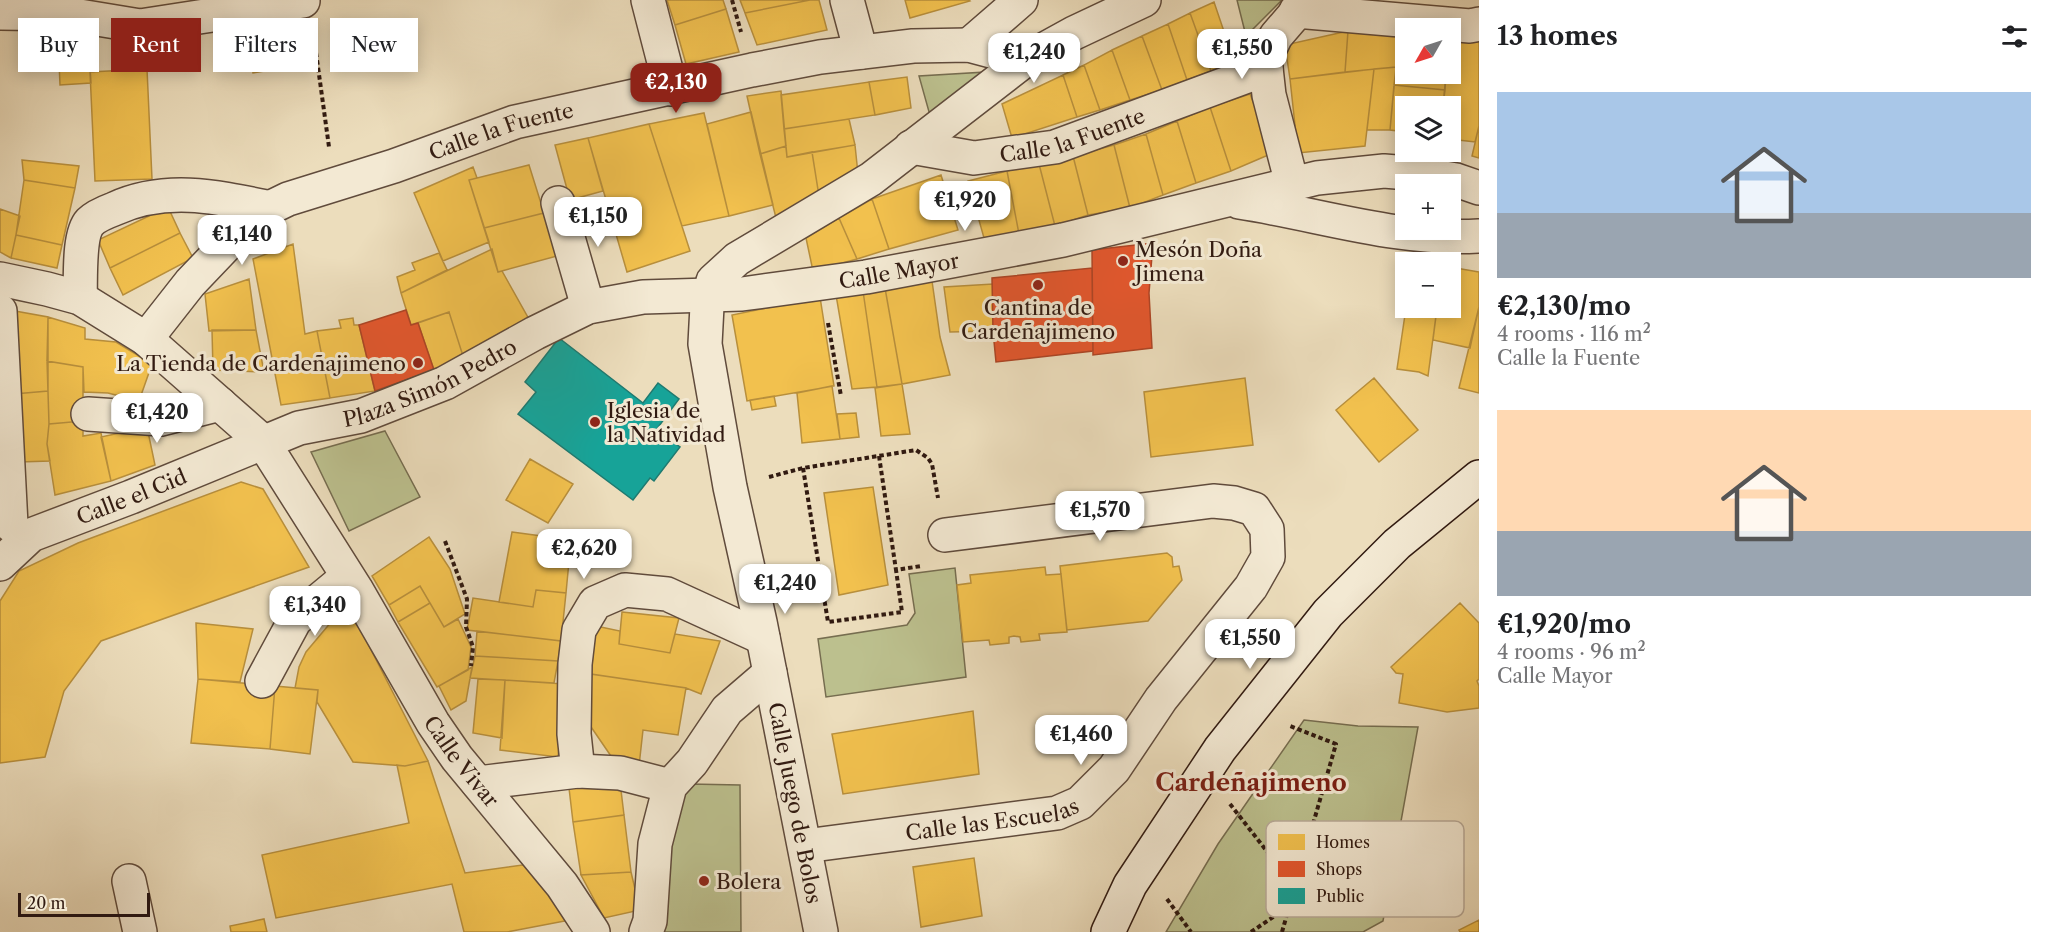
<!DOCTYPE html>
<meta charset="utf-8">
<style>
:root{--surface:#fff;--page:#f6f6f6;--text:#202124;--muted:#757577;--accent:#8f2418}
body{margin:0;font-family:"Libre Caslon Text",serif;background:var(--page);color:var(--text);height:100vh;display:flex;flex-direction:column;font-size:22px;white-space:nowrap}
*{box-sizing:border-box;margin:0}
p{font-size:20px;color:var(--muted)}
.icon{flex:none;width:33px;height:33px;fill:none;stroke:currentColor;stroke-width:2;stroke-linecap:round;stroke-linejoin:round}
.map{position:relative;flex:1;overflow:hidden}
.details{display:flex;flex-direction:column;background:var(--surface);width:570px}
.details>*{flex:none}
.top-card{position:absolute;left:18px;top:18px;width:570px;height:54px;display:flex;gap:12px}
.needle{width:39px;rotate:231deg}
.buttons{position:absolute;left:1395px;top:18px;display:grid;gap:12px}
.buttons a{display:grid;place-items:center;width:66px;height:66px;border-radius:0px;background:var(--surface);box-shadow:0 3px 15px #0003;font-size:30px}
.scale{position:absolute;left:18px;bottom:15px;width:132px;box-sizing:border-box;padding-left:6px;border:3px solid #311a11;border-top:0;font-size:16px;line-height:21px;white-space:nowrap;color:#311a11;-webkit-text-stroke:4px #f3e9d3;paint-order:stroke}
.price{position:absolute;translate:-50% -51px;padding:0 14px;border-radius:12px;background:#fff;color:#222;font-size:20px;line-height:39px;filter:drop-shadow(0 2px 3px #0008)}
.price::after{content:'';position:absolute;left:50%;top:36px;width:18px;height:14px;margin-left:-9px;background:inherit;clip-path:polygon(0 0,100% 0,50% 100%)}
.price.active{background:var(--accent);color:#fff}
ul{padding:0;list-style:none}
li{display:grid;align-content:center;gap:12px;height:318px;padding:0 18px}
li span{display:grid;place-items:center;height:186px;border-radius:0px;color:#555}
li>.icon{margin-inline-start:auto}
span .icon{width:108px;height:108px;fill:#fffc;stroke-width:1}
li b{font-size:26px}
h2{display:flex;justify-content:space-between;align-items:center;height:72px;padding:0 18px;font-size:26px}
.pill{padding:0 21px;border-radius:0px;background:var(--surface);box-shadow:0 3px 15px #0003;font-size:21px;line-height:54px}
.pill.active{background:var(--accent);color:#fff}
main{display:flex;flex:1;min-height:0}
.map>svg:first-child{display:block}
.green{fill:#bcc08e;stroke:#766d50;stroke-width:1.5}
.homes{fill:#f2c14e;stroke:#b88f3c;stroke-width:1.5}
.shops{fill:#e4572e;stroke:#ae4525;stroke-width:1.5}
.public{fill:#17a398;stroke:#1f7a70;stroke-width:1.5}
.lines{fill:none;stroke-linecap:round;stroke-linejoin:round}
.minor-casing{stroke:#604b3c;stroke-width:36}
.tertiary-casing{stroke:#604b3c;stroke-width:36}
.secondary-casing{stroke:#311a11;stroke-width:36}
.path{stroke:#311a11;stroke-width:4;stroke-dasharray:4.5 3;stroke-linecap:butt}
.minor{stroke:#f3e9d3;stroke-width:33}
.tertiary{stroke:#f3e9d3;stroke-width:33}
.secondary{stroke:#f3e9d3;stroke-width:33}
.poi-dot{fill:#8f2418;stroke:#f3e9d3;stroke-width:2}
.labels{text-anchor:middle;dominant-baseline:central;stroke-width:6;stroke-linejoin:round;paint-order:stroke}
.street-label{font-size:21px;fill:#311a11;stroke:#f3e9d3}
.poi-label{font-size:21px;fill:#311a11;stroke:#f3e9d3;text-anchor:start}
.quarter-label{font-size:24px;font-weight:bold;fill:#7a1f14;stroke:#f3e9d3}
.key{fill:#f3e9d3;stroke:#b9ab99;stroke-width:1.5}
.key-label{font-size:16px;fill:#311a11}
</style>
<main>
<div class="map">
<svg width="1479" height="932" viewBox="0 0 1479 932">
<rect width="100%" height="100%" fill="#ecddbc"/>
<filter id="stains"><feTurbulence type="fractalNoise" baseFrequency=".00333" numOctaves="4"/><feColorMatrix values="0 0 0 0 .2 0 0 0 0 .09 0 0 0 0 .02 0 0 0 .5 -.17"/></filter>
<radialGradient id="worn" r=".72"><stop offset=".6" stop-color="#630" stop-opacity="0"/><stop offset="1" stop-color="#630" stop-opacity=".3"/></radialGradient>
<path class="green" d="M1237,0H1282L1246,36Z
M987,72L931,119L919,76Z
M385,431L420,497L349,531L311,452Z
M955,568L966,677L826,697L818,639L907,625L915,613L909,574Z
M1304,720L1358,726L1418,727L1383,921L1363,932H1166L1218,844Z
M689,784L740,785L741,932H662L671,830Z"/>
<path class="homes" d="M667,0H723L726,9L675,25Z
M740,0H810L745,13Z
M810,0H819L827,30L757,45L745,13Z
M905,0H969L970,1L910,18Z
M1214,2L1235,64L1211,71L1190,13Z
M726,9L739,52L686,64L675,25Z
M1190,13L1211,71L1187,80L1168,24Z
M302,22L308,64L253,73L250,48L234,50L231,34Z
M1168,24L1187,80L1162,90L1142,36Z
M1348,31L1345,72L1290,79L1285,45Z
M1348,31L1400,34L1396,67L1345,72Z
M1400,34L1406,35V74H1446L1445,90L1394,85Z
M88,36L91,83L60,85L58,38Z
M1142,36L1162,90L1130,100L1112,50Z
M1450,41L1479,42V126L1475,142L1450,139V106H1443L1446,74H1450Z
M1112,50L1130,100L1100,110L1084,65Z
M1084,65L1100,110L1077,117L1063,75Z
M1396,67L1390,130H1367L1374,69Z
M147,69L152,179L95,181L90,72Z
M1374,69L1365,146L1298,153L1290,79Z
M1063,75L1077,117L1012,138L1002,104Z
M907,77L911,108L875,115L869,82Z
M869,82L875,115L784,129L781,95Z
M1394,85L1445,90L1443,106H1406V132L1390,130Z
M781,91L786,146L760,154L747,96Z
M1250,94L1273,153L1231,171L1210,107Z
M1210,107L1231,171L1196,183L1177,121Z
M751,112L773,205L729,216L707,124Z
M704,113L729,216L682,226L649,124Z
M849,119L855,145L787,157L784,129Z
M1177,121L1196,183L1163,195L1146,134Z
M649,124L690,251L627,272L588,138Z
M1479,126V158L1472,156Z
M1146,134L1163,195L1130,208L1114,145Z
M588,138L603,191L570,200L555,145Z
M855,145L858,174L819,196L812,152Z
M1114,145L1130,208L1088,215L1073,156Z
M786,146L787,157L812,152L819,196L776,218L760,154Z
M1073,156L1088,215L1055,226L1039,164Z
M22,160L79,166L75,188L24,180Z
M1039,164L1055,226L1019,234L1007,171Z
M529,165L544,213L484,228L469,180Z
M473,167L477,178L469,180L489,242L443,261L414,193Z
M1007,171L1019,234L984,238L968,181Z
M941,175L958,230L889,249L872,199Z
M24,180L75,188L62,245L16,235Z
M872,199L889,249L857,259L839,218Z
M168,207L180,233L110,268L98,240Z
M0,209L20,216L11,258L0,252Z
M544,213L557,256L498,272L484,228Z
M839,218L857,259L813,271L806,238Z
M180,233L193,258L123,295L110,268Z
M16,235L62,245L57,268L11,258Z
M293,244L305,334L317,331L330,398L281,405L253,259Z
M492,249L498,272L502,271L530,321L463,356L449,312L411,325L401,293Z
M439,253L447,270L401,293L397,277L415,270L412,263Z
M1450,267L1479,272V307L1470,348L1433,340L1437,308H1450Z
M249,279L256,330L209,331L205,294Z
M932,281L940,337L950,375L902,384L885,288Z
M993,284V331L950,332L944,287Z
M885,288L902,384L877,387L863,291Z
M863,291L877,387L852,389L836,295Z
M820,297L834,386L747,401L732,315Z
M1479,307V393L1459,388Z
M1406,308H1437L1428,376L1419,372L1397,369Z
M15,311L48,317V391L14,394Z
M449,312L463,356L434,370L418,323Z
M48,317L85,328V339L116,342L152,364L139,401L108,393L84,392L83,367L47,361Z
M353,318L354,325H359L375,391L330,398L317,331L341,328L339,320Z
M212,330H256L264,372L213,370Z
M47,361L83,367V421L49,424Z
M1245,378L1253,445L1151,457L1144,392Z
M1374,378L1418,430L1379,462L1336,410Z
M902,384L910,434L881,436L875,388Z
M832,386L840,439L802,443L797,393Z
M48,391L49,424L47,444L50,461L19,462L14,394Z
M774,396L776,406L752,410L750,400Z
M856,413L859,437L840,439L837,414Z
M83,421V436L101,433L111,481L55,495L47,444L49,424Z
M147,427L155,465L111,481L101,437Z
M530,459L573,484L548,523L506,500Z
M241,482L263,489L309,567L101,641L64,691L45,757L0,763V601L19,571L78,543Z
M873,487L888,585L839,595L824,493Z
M512,532L571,540L566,593L536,590L533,607L499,602Z
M429,537L450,569L465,614L444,627L420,586L389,605L372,576Z
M1167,553L1172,557L1173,567L1179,566L1182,580L1148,621L1067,630L1060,566Z
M1045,567L1046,575L1061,574L1067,632L1039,634L1040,640L1021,642L1020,637L1014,636L1009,637V643L990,645L989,640L963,642L957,585L971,583L970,575Z
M420,586L430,603L398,622L389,605Z
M536,590L566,593L561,641L467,630L473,598L533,607Z
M347,603L428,761L405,766L353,762L317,702L318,690L295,688L299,667L306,652Z
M430,603L444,627L458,619L471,647L468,670L437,687L398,622Z
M1460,603L1479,623V679L1477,681L1479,686V708L1447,712L1399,703L1403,674L1396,673L1391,667Z
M622,612L679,618L670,653L619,644Z
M196,623L253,629L240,682L198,679Z
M596,626L620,631L619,644L670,653L675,634L720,641L701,694L686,688L591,674Z
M477,631L561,641L558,661L475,656Z
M475,656L558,661L554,683L470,678Z
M472,667L466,701L451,710L439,686Z
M591,674L686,688L678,735L643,730L639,766L613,759L587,721Z
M198,679L275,686L270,749L191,743Z
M478,679L505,680L502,738L473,733Z
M505,680L565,684L558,757L500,750Z
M275,686L318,690L310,754L270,749Z
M973,711L979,774L843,794L832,734Z
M428,761L465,873L537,863L570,920L507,932H464L452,884L276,918L262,855L409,823L397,765L405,766Z
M620,782L624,815L573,822L569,788Z
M624,815L631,872L581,875L573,822Z
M974,858L982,916L921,927L913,867Z
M631,872L640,910L604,918L581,875Z
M264,919L267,932H231L230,926Z
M1479,920V932H1460L1459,930Z"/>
<path class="shops" d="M1153,243L1149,293L1152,348L1093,355L1092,250Z
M1092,268L1093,351L996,362L993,331L992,278Z
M406,310L411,325L418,323L434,370L375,391L359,325Z"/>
<path class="public" d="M559,338L643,403L658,383L679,399L656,430L680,447L654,481L650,478L633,500L518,414L536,392L525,382Z"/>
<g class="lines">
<g class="minor-casing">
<g id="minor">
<path d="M648,0L671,89"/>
<path d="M847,0L861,52"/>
<path d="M1296,11L1470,26L1479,24"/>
<path d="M0,13L67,14L140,26L303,1"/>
<path d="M969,45L1021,0"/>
<path id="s1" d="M911,147L974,158L1055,147L1266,69"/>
<path d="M1292,184L1269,95L1265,59L1276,36L1307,0"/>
<path d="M1239,202C1318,214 1398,241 1479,236"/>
<path d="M558,203L588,307"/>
<path id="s2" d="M0,279L47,289L80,298L146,339L263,442L356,589L433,723L457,758L562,885L593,932"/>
<path d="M80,298C81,280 78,235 90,222C96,216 106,212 114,209C166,185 218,197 271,208"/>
<path d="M0,311L11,525"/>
<path id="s3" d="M146,339L190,283L255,215L288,199L394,166L515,122L752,70L820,57L913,46L969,45L1025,60"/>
<path d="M88,414L161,419L220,404"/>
<path id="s4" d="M0,564L31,535L131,497L299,428L361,416L445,383L535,333L588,307L643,297L742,294L866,277L1063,240L1317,178L1384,171L1421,174L1456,180L1479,188"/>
<path d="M262,681L295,620L347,577"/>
<path d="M578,771L574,734L575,664L579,630L595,603L625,590L667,594L763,638"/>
<path d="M478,783L578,771L620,773L670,786"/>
<path id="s5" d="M805,846L1057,813L1080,803L1114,769L1161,699L1251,587L1268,557L1267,529L1254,509L1234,503L1213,501L945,535"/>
<path d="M129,881L140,932"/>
<path d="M646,932L650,921L655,844L670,786L692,762L727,710L770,673"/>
</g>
</g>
<g class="tertiary-casing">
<path id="tertiary" d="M821,932L760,622L730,487L705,344L707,306L713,281L737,259L871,179L1025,60L1074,33L1144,0"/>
</g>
<g class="secondary-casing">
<path id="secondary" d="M1108,932L1130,885L1220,749L1328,613L1397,544L1479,477"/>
</g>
<path class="path" d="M732,0L741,32
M314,38L329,147
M955,195L962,219
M828,323L841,396
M879,456L896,570L921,566
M803,468L828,622L902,612L896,570
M769,477L803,468L916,450L928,458L932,464L938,498
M445,541L467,599L466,627L473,647L471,666
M1230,804L1294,886
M1167,899L1191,932
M1251,932L1288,907
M1282,932L1336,744L1290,726"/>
<use href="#minor" class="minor"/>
<use href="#tertiary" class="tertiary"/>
<use href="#secondary" class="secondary"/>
</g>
<g class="poi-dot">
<circle cx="1123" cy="261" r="6"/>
<circle cx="1038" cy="285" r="6"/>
<circle cx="418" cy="363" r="6"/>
<circle cx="595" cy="422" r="6"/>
<circle cx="704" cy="881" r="6"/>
</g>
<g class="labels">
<g class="street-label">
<text stroke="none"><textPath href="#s3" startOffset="426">Calle la Fuente</textPath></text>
<text stroke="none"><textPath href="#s1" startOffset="165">Calle la Fuente</textPath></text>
<text stroke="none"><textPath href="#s4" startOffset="960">Calle Mayor</textPath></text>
<text stroke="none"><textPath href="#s4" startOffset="470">Plaza Simón Pedro</textPath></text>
<text stroke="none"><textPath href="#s4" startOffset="150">Calle el Cid</textPath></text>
<text stroke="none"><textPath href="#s2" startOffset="692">Calle Vivar</textPath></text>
<text transform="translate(795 803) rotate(79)">Calle Juego de Bolos</text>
<text stroke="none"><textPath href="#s5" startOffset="189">Calle las Escuelas</textPath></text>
</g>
<g class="poi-label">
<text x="1135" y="249">Mesón Doña<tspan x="1135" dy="24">Jimena</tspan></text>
<text x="1038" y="307" text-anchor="middle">Cantina de<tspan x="1038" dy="24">Cardeñajimeno</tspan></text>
<text x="406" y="363" text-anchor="end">La Tienda de Cardeñajimeno</text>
<text x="607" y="410">Iglesia de<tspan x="607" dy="24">la Natividad</tspan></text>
<text x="716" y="881">Bolera</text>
</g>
<g class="quarter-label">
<text x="1251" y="782">Cardeñajimeno</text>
</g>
</g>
<rect x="1266" y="821" width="198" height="96" rx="9" class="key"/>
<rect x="1278" y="834" width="27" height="16" fill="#f2c14e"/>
<rect x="1278" y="861" width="27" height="16" fill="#e4572e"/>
<rect x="1278" y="888" width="27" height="16" fill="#17a398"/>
<g class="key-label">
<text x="1316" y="848">Homes</text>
<text x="1316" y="875">Shops</text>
<text x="1316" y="902">Public</text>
</g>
<rect width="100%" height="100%" filter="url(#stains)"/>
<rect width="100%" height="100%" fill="url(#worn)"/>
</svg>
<div class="buttons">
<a><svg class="needle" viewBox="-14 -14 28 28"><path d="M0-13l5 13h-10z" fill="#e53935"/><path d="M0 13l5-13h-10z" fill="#757577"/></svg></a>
<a><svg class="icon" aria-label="layers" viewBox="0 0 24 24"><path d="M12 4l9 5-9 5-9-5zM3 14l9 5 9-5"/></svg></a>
<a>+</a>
<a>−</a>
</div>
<div class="scale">20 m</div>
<b class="price" style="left:1242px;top:80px">€1,550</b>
<b class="price" style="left:1034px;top:84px">€1,240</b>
<b class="price active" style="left:676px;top:114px">€2,130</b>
<b class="price" style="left:965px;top:232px">€1,920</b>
<b class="price" style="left:598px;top:248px">€1,150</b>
<b class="price" style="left:242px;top:266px">€1,140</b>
<b class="price" style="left:157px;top:444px">€1,420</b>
<b class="price" style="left:1100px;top:542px">€1,570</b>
<b class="price" style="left:584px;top:580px">€2,620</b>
<b class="price" style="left:785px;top:615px">€1,240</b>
<b class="price" style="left:315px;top:637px">€1,340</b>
<b class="price" style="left:1250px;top:670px">€1,550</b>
<b class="price" style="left:1081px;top:766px">€1,460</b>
<div class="top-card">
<a class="pill">Buy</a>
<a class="pill active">Rent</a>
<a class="pill">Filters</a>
<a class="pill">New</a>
</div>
</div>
<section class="details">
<h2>13 homes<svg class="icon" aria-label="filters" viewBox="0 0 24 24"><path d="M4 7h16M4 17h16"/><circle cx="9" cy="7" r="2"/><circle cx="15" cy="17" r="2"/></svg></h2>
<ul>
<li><span style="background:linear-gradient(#a9c7e8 65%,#9aa5b1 0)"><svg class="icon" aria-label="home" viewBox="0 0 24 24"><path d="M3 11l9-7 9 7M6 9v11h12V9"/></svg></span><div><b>€2,130/mo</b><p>4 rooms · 116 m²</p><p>Calle la Fuente</p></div></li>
<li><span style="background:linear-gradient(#ffd9b3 65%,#9aa5b1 0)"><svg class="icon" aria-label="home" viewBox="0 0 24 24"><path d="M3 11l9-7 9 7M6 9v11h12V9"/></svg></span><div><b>€1,920/mo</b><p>4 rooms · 96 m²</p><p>Calle Mayor</p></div></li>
</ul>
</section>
</main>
